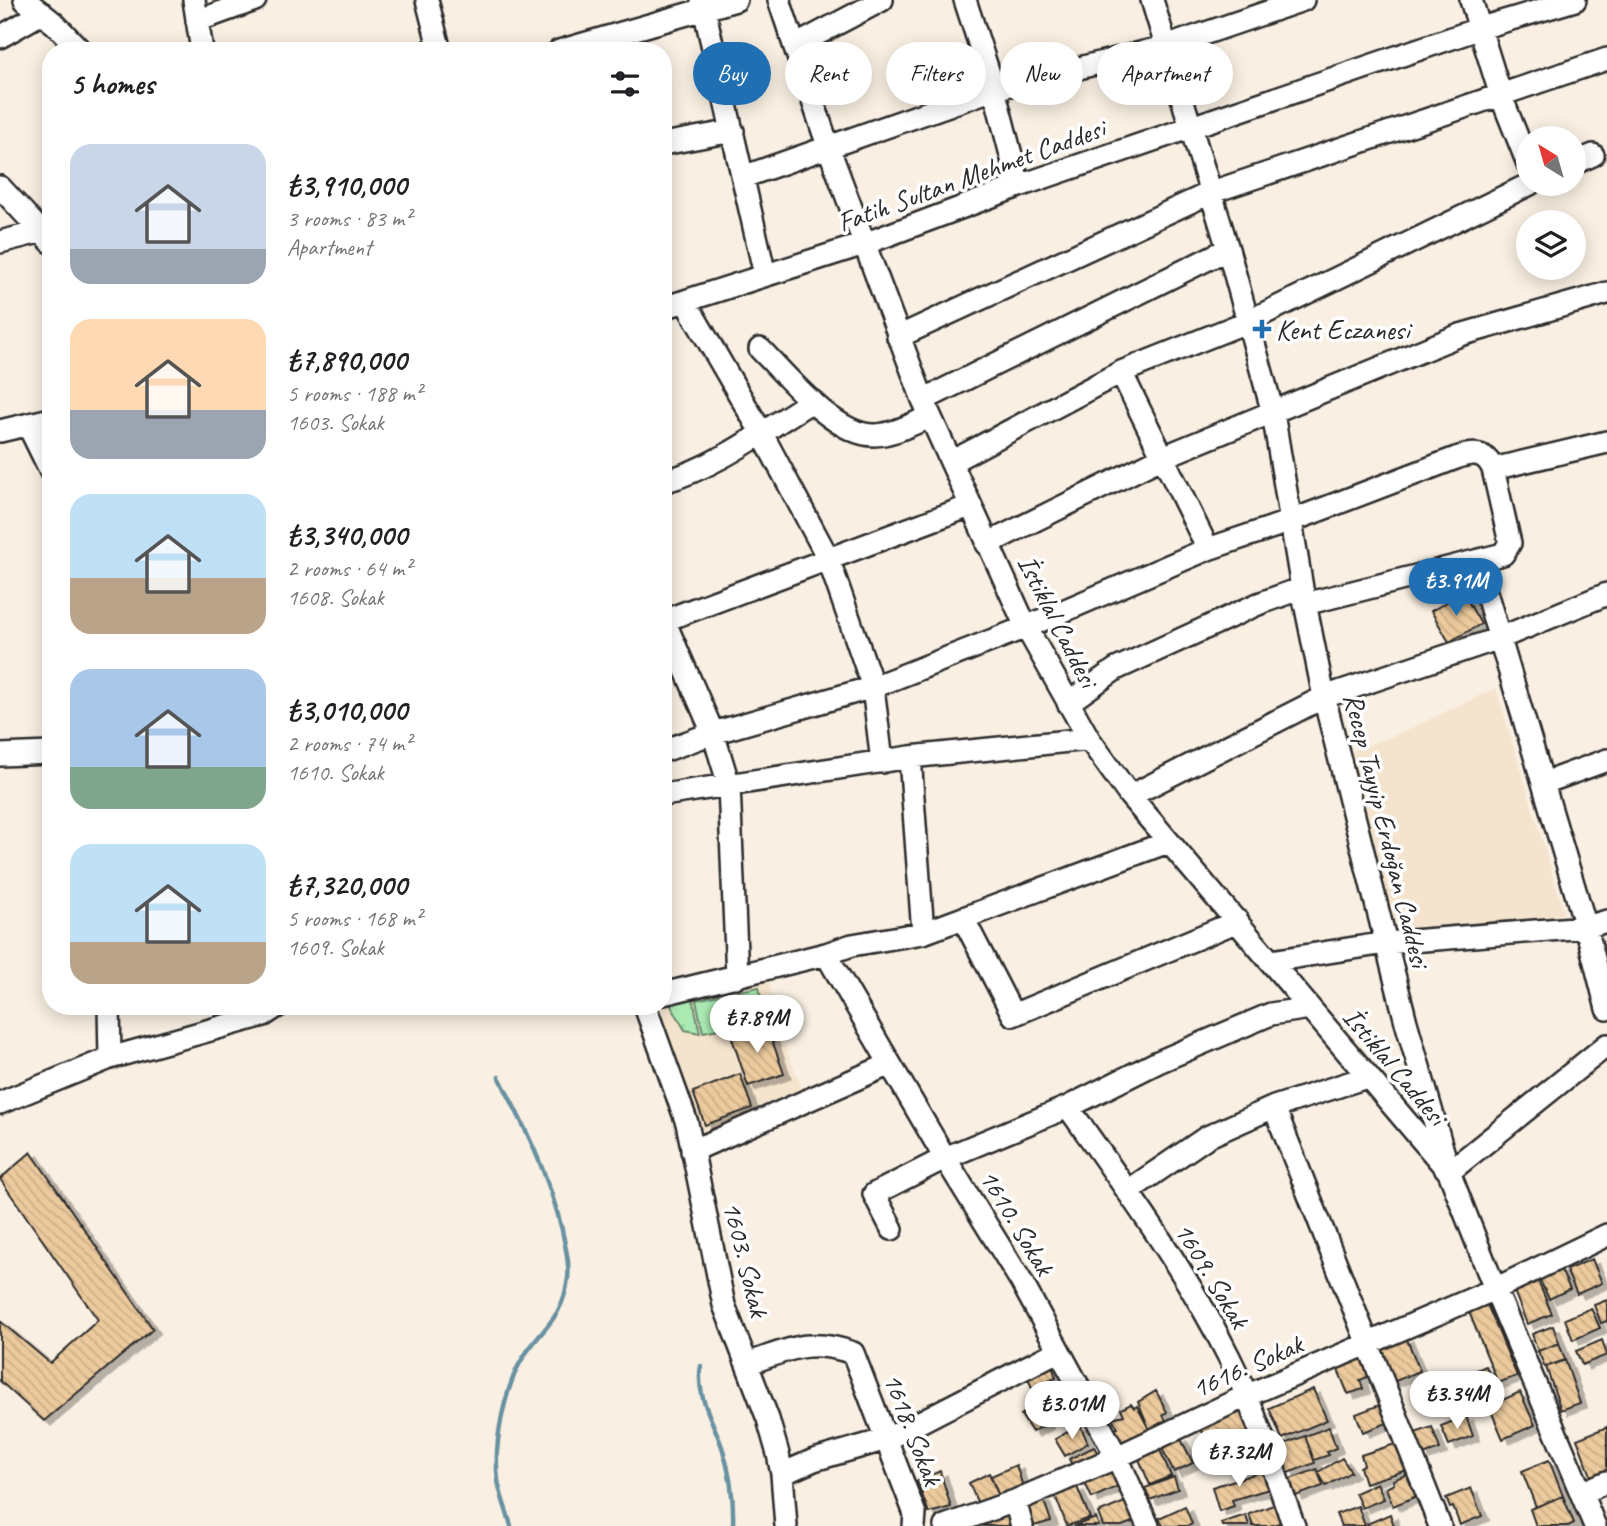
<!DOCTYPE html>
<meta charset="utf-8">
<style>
:root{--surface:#fff;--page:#f2f2f2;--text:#202124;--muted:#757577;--accent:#1f6fb2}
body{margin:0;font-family:Caveat,sans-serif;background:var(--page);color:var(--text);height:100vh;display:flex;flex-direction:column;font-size:26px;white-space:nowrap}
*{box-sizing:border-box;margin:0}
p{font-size:23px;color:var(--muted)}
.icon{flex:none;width:38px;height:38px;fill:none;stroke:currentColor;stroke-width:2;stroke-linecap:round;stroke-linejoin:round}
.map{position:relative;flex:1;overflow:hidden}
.sheet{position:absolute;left:42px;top:42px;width:630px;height:973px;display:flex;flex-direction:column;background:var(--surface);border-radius:28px;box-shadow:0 4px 18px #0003}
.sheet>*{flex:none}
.hud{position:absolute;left:693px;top:42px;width:665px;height:63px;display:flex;gap:14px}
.needle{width:46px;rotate:323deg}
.tools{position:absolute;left:1516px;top:126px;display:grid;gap:14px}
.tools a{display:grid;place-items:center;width:70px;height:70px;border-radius:50%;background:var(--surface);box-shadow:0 4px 18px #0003;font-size:35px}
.price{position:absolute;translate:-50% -60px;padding:0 16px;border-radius:24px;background:#fff;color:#222;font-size:23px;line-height:46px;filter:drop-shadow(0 2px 4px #0008)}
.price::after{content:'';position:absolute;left:50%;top:42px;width:21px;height:16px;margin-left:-10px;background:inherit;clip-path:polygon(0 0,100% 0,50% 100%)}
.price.on{background:var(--accent);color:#fff}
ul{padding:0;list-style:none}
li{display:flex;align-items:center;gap:21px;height:175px;padding:0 28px}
li span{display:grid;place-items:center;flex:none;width:196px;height:140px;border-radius:21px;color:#555}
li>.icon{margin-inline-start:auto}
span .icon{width:84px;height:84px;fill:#fffc;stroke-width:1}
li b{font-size:30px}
h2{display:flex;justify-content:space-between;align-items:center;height:84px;padding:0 28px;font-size:30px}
.pill{padding:0 24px;border-radius:32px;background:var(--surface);box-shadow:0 4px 18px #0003;font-size:24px;line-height:63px}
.pill.on{background:var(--accent);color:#fff}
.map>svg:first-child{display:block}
.built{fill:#f5e4cd}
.grass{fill:url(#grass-tufts);stroke:#6b8a6e;stroke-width:2}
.pitch{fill:#abeab2;stroke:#6b8a6e;stroke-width:2}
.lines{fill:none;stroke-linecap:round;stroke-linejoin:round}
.stream{stroke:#6891a2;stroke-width:4.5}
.building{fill:url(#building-back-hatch);stroke:#2b2b2b;stroke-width:2;filter:url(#shadow)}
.minor-casing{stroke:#2b2b2b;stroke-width:26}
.minor{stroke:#fff;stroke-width:21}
.poi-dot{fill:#1f6fb2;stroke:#fff;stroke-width:2.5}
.labels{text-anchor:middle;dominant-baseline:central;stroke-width:7;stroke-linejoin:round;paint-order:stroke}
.street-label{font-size:28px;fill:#2b2b2b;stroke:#fff}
.poi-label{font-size:28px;fill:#2b2b2b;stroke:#fff;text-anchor:start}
</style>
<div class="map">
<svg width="1607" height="1526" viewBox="0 0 1607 1526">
<defs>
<pattern id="grass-tufts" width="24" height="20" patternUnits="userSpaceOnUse" patternTransform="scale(1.75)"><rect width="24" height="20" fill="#abeab2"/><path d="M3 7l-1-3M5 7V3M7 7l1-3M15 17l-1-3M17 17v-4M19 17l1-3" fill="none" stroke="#93c999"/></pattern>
<pattern id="building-back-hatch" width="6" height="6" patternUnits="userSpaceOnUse" patternTransform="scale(1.75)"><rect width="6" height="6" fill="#ecca9d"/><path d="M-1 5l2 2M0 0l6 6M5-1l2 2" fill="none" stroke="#cbae87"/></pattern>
<filter id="shadow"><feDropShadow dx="7" dy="4.5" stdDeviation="0" flood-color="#0004"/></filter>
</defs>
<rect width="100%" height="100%" fill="#f9efe2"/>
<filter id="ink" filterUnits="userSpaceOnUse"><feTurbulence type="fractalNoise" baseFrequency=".0143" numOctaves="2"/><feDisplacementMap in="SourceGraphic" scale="14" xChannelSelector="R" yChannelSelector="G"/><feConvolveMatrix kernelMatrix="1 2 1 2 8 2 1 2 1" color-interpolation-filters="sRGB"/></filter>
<g filter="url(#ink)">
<path class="built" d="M1496,688L1564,912L1554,920L1403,928L1394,921L1350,752L1403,732Z
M769,982L781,1036L804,1094L702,1131L675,1062L647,1006H663V1000Z"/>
<path class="grass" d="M692,995L700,1033L685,1030L667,999Z"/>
<path class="pitch" d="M759,987L765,1020L703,1032L696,1000Z"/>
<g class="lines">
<path class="stream" d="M499,1077C525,1127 549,1176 562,1230C565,1246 570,1262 568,1278C563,1318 544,1326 524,1356C505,1386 493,1444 498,1480C500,1495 507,1511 511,1526
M701,1366C695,1396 714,1421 723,1450C731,1476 734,1499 733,1526"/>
</g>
<path class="building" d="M1463,593L1481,624L1449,642L1431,611Z
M766,1023L784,1074L748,1086L731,1035Z
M740,1074L752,1108L705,1125L693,1092Z
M31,1152L153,1329L44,1421L0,1381V1321L50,1363L98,1320L0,1179Z
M1592,1259L1602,1283L1577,1294L1566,1270Z
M1560,1268L1570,1289L1549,1299L1539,1278Z
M1538,1281L1552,1314L1527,1324L1514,1291Z
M1607,1300V1321L1601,1323L1594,1305Z
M1487,1304L1517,1376L1498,1383L1469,1312Z
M1591,1308L1600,1328L1573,1340L1565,1319Z
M1553,1326L1559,1343L1538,1351L1532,1334Z
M1406,1337L1420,1371L1393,1382L1380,1348Z
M1602,1340L1607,1355L1582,1365L1576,1351Z
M1559,1343L1565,1360L1545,1367L1538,1351Z
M1365,1356L1372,1375L1360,1380L1363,1389L1348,1394L1337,1367Z
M1050,1359L1056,1378L1032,1388L1025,1371Z
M1565,1360L1580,1403L1561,1410L1546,1367Z
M1486,1366L1494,1385L1468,1396L1460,1377Z
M1452,1377L1462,1402L1438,1412L1427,1387Z
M1313,1389L1327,1420L1282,1439L1269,1408Z
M1156,1391L1167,1412L1163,1415L1168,1425L1151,1433L1138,1402Z
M1520,1392L1535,1425L1503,1439L1489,1406Z
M1044,1399L1055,1414L1044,1421L1047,1424L1032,1432L1021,1415Z
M1131,1404L1134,1408L1137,1406L1151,1433L1123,1446L1113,1430L1118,1428L1112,1418L1124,1415L1121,1409Z
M1382,1404L1390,1422L1363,1432L1356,1414Z
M1241,1412L1251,1437L1211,1453L1201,1428Z
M1466,1416L1473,1436L1449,1445L1441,1426Z
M1080,1425L1088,1443L1065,1456L1055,1439Z
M1329,1427L1336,1448L1327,1452L1329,1455L1314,1460L1305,1436Z
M1432,1427L1440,1449L1423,1455L1415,1433Z
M1607,1427V1473L1592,1478L1577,1439Z
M1305,1436L1315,1463L1288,1473L1279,1446Z
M1180,1437L1193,1463L1174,1472L1161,1446Z
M1395,1444L1398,1453L1401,1452L1407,1470L1365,1483L1360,1467L1364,1465L1361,1455Z
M1094,1447L1101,1458L1074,1469L1069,1459Z
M1159,1447L1171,1476L1150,1485L1138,1457Z
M1342,1458L1351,1472L1326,1486L1318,1472Z
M1549,1460L1563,1496L1536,1507L1522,1471Z
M1016,1465L1025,1493L1000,1499L991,1476Z
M1116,1467L1123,1484L1092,1498L1084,1481Z
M1317,1469L1323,1486L1296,1496L1290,1479Z
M940,1471L951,1507L929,1513L917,1481Z
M1264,1471L1269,1489L1232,1500L1234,1506L1219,1511L1212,1487Z
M989,1473L1000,1499L978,1504L969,1483Z
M1408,1474L1417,1496L1393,1506L1386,1488L1394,1484L1393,1480Z
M1174,1477L1178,1489L1150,1500L1145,1488Z
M1377,1483L1384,1499L1362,1508L1355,1493Z
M1077,1487L1090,1518L1067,1526L1055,1495Z
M1471,1488L1482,1516L1460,1525L1453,1507L1450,1508L1446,1498Z
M1563,1496L1574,1523L1568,1526H1536L1530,1509Z
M1043,1498L1051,1521L1034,1526L1026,1503Z
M1127,1501L1135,1521L1122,1526H1103L1098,1513Z
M1276,1504L1282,1522L1270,1526H1253L1249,1514Z
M1185,1506L1192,1524L1188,1526H1163L1159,1518Z
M1358,1506L1365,1526H1341L1336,1514Z
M1010,1511L1016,1526H983L981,1521Z
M1390,1514L1394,1526H1368L1367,1524Z
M1246,1515L1249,1526H1222L1221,1523Z
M1096,1518L1099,1526H1074Z"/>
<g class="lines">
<g class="minor-casing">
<path id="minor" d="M25,0L55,24L81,51
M194,0L202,51
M427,0L440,51
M702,0L765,275
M779,0L829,149L923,400L1026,627L1089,739L1130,796L1449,1172L1607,1045
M965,0L994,89L1019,186
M1152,0L1228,249L1273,413L1302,588L1324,697L1406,1022L1449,1172L1495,1289L1595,1526
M1471,0L1501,96L1528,164
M197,21L255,0
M0,37L42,13
M795,46L882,0
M559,51L736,0
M663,144L733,131
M1573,164L1593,155
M743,177L994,89L1168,46L1303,0
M0,187L51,242
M0,242L43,231
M685,301L761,432L828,558L873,687L882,762
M663,308L864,244L1019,186L1481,28L1575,0
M898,337L1212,192L1607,59
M760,349C787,376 834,435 874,435C893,435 913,423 930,417
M1121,372L1208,549
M923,400L1228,249
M28,425L51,472
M0,431L51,419
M951,462L1121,372L1249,321L1530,184
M1493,469L1607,442
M663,482C717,467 765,430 812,401
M987,544L1163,457L1460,335L1607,293
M663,618L713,733L729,785L737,977
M663,621L970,506
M1068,703L1116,669L1258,604L1302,588
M663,751L713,733L873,687L1026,627L1208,549L1291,521L1456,458C1473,452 1485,451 1493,469L1510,543L1503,554L1305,604
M0,755L51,753
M910,757L923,933
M1544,783L1607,760
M663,795L910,757L1089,739
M1130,796L1324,697L1500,638L1607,594
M963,918L1013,1015L1238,921
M1607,921L1586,927L1607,1009
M826,954L945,1158L1021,1281L1117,1457L1148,1526
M1271,961L1386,943L1586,927L1477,562
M663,994L826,954L852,945L923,933L1168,842
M109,1006L110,1058
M645,1006L687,1123L724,1305L768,1419L778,1454L782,1474L786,1526
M0,1103L110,1058L264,1015L278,1006
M1068,1107C1125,1187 1185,1269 1229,1357C1256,1411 1273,1470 1294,1526
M1274,1107L1440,1526
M692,1151L890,1064
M1128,1191L1207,1137L1274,1107L1367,1077
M892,1229L874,1194L945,1158L1068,1107L1158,1062L1271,1014L1310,1008
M747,1364C788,1350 809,1337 853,1353L915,1514L914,1526
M782,1474L814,1460L887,1439L1058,1351
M1581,1493L1607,1482
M1015,1501L1022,1526
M945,1526L1015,1501L1117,1457L1246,1396L1495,1289L1607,1235"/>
</g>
<use href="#minor" class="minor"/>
</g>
</g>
<path class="poi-dot" d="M1258.5 318.5h7v7h7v7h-7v7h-7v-7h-7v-7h7z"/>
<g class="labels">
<g class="street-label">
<text transform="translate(971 175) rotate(-20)">Fatih Sultan Mehmet Caddesi</text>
<text transform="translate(1058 621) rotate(63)">İstiklal Caddesi</text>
<text transform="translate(1387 830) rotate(76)">Recep Tayyip Erdoğan Caddesi</text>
<text transform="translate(1395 1066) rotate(50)">İstiklal Caddesi</text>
<text transform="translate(1017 1222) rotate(59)">1610. Sokak</text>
<text transform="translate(746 1259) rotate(76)">1603. Sokak</text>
<text transform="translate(1212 1275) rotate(59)">1609. Sokak</text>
<text transform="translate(1247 1366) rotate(-24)">1616. Sokak</text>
<text transform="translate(913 1429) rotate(69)">1618. Sokak</text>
</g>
<g class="poi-label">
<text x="1276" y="329">Kent Eczanesi</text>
</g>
</g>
</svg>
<div class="tools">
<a><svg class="needle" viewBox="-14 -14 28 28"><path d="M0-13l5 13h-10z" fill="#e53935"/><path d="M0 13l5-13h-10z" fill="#757577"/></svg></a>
<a><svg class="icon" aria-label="layers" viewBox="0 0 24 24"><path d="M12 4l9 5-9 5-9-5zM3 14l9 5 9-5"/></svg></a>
</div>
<b class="price on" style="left:1456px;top:618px">₺3.91M</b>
<b class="price" style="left:757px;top:1055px">₺7.89M</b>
<b class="price" style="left:1457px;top:1431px">₺3.34M</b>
<b class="price" style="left:1072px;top:1441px">₺3.01M</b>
<b class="price" style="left:1239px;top:1489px">₺7.32M</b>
<div class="hud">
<a class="pill on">Buy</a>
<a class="pill">Rent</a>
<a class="pill">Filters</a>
<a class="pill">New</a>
<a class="pill">Apartment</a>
</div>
<section class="sheet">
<h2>5 homes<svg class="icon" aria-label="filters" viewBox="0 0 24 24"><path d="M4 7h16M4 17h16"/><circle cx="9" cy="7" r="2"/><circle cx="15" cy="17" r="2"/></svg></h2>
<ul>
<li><span style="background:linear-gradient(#c9d6e8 75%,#9aa5b1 0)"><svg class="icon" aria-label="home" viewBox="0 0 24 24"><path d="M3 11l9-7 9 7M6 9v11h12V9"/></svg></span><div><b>₺3,910,000</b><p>3 rooms · 83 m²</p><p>Apartment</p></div></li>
<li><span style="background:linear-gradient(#ffd9b3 65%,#9aa5b1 0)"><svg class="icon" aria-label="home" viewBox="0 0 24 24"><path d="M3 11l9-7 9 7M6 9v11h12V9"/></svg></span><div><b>₺7,890,000</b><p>5 rooms · 188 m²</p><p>1603. Sokak</p></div></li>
<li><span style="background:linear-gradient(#bfe0f5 60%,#b9a48a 0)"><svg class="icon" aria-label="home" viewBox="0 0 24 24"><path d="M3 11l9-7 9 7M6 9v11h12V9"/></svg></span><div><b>₺3,340,000</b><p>2 rooms · 64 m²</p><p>1608. Sokak</p></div></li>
<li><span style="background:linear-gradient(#a9c7e8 70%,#7fa58c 0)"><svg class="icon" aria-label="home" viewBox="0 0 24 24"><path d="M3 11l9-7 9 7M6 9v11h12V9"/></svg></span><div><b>₺3,010,000</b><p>2 rooms · 74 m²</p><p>1610. Sokak</p></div></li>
<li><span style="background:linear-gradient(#bfe0f5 70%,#b9a48a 0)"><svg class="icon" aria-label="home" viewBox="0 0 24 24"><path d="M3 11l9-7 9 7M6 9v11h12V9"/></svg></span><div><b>₺7,320,000</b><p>5 rooms · 168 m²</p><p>1609. Sokak</p></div></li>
</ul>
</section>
</div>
